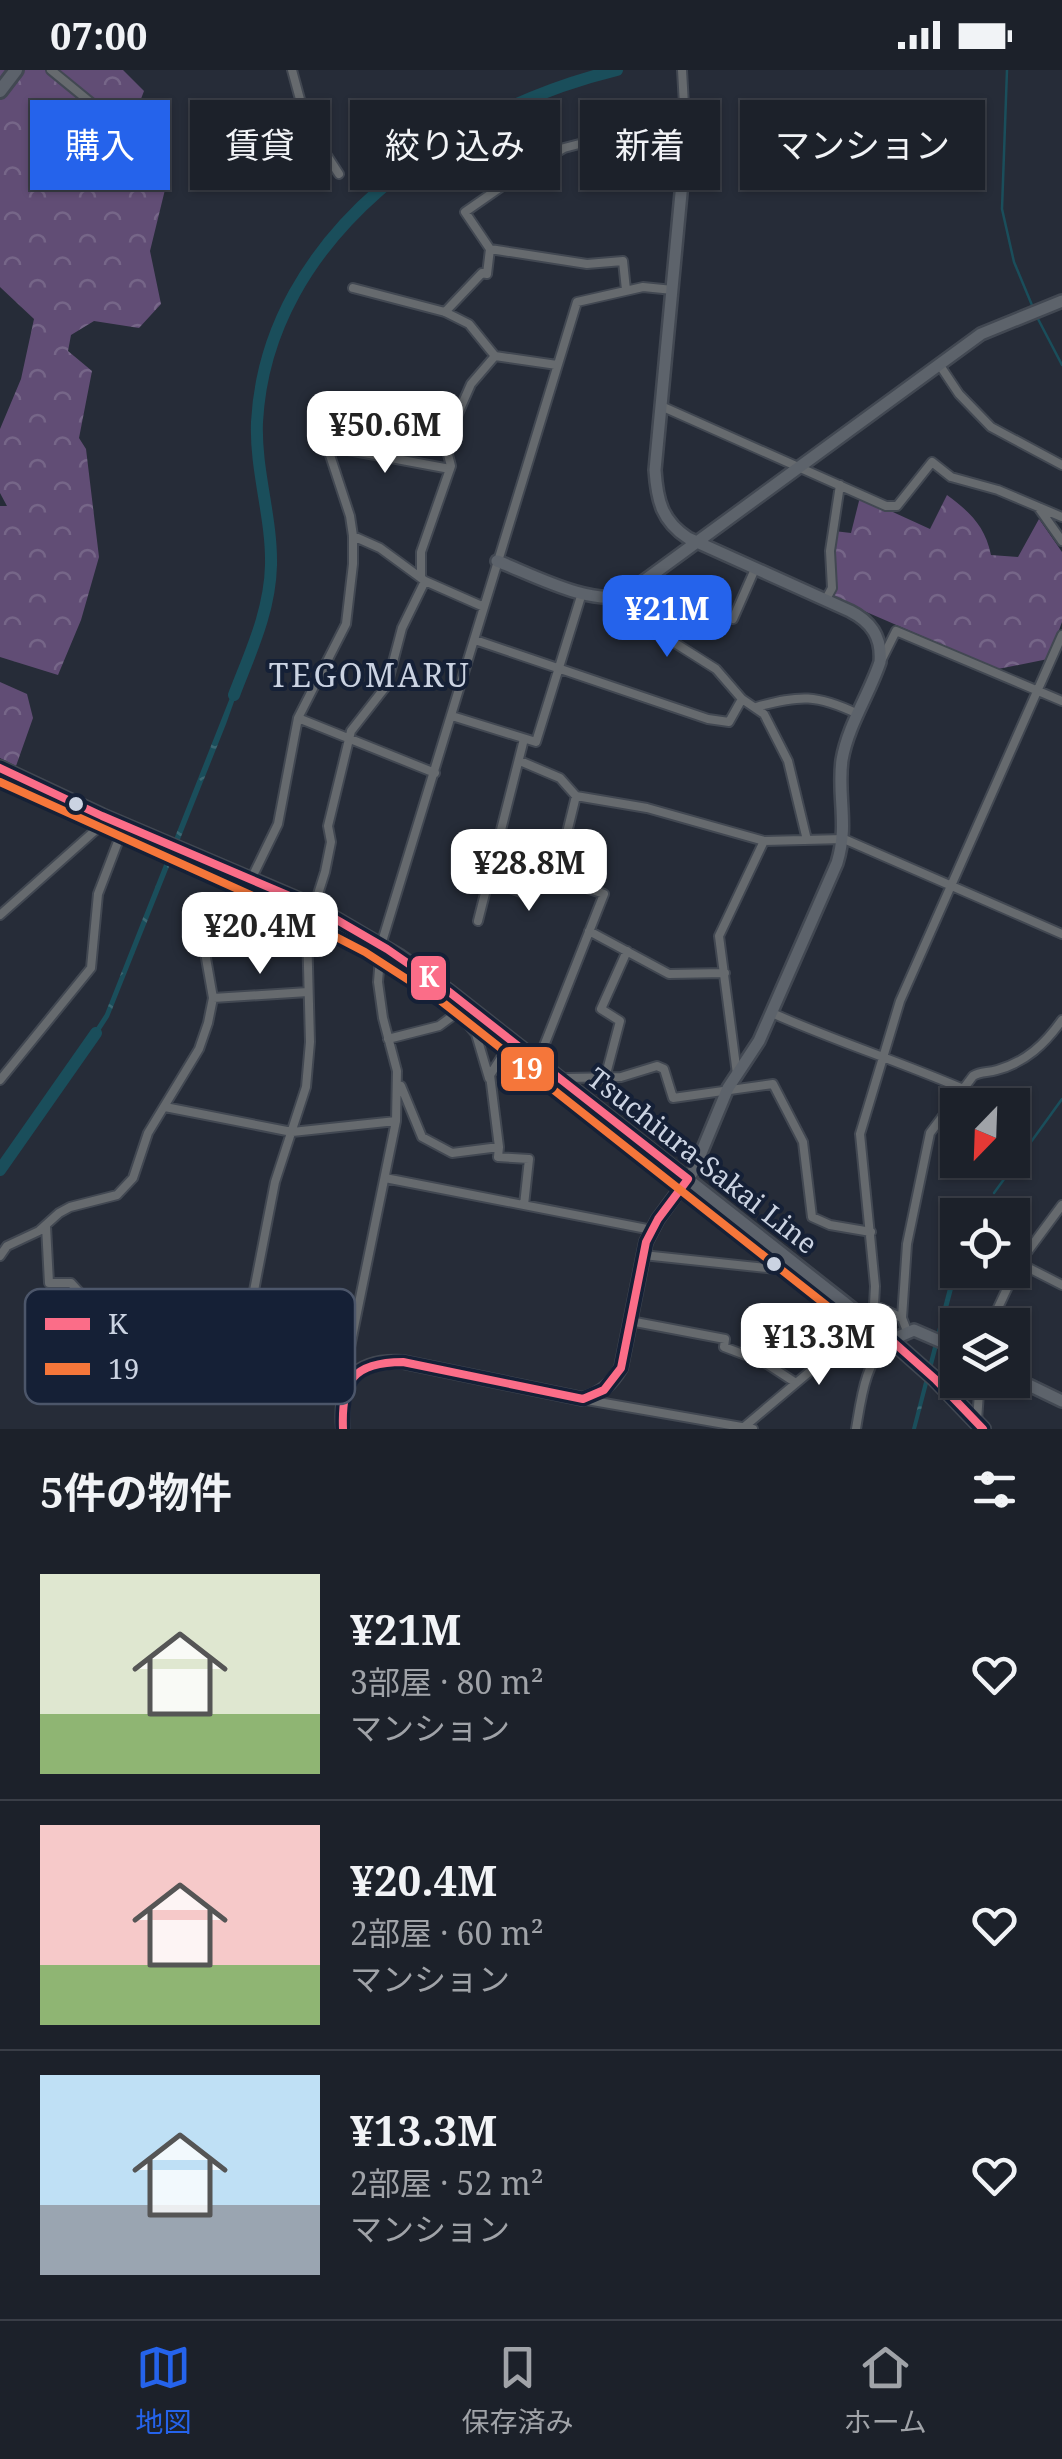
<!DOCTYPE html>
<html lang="ja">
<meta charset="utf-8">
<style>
:root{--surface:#1c212a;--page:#252932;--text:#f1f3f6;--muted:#a0a3a8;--line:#3a3e47;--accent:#2563eb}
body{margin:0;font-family:"Noto Serif","Noto Sans JP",serif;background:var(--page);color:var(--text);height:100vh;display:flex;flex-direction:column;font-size:38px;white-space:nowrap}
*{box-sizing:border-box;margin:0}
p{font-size:32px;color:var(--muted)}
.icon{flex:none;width:55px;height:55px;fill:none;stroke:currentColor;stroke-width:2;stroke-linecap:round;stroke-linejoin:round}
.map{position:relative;height:1359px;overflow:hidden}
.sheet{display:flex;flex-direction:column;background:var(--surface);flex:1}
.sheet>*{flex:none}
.top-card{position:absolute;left:30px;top:30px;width:1002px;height:90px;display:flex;gap:20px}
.needle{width:65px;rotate:203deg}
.tools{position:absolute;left:940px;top:1018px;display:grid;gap:20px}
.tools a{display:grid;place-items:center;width:90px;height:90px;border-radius:0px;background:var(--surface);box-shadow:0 2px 8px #0004,0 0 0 2px var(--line);font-size:50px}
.price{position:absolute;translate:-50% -85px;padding:0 22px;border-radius:20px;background:#fff;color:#222;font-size:32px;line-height:65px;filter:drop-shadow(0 2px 5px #0008)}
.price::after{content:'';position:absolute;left:50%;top:60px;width:30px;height:22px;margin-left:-15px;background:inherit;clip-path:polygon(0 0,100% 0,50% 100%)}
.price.on{background:var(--accent);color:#fff}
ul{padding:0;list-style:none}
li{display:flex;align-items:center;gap:30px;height:250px;padding:0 40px}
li+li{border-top:2px solid var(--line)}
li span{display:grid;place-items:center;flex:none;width:280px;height:200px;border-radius:0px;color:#555}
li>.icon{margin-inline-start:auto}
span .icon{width:120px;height:120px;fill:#fffc;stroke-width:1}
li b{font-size:42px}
h2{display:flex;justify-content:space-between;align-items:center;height:120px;padding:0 40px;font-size:42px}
.tag{padding:0 35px;border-radius:0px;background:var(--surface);box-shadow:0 2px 8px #0004,0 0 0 2px var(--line);font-size:35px;line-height:90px}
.tag.on{background:var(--accent);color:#fff}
.status{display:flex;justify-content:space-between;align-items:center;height:70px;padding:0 50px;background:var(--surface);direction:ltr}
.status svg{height:28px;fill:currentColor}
.tab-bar{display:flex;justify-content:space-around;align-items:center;height:140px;border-top:2px solid var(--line);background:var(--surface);font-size:28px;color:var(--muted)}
.tab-bar a{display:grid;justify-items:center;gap:5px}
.tab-bar .on{color:var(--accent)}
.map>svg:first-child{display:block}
.forest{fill:url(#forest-crowns)}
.water{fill:url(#water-ripples)}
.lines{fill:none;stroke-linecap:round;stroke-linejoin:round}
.stream{stroke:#1a4e5b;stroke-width:2.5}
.river{stroke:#1a4e5b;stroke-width:12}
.street-casing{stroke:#424852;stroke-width:12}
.secondary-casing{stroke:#424852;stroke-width:16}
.primary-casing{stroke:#424852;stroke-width:18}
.street{stroke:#666a6e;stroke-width:8}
.secondary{stroke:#5d636b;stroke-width:11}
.primary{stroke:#5c626b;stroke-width:12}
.bus-1-casing{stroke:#152036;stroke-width:15}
.bus-2-casing{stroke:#152036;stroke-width:15}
.bus-1{stroke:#fb6d88;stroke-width:8}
.bus-2{stroke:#f5763a;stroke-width:8}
.bus-dot{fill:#cbd3e2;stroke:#152036;stroke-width:4}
.labels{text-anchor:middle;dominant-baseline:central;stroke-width:8;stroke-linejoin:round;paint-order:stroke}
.street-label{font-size:28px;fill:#cbd3e2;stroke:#152036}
.quarter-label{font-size:32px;letter-spacing:2.5px;fill:#cbd3e2;stroke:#152036}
.key{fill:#152036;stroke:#4c566a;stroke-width:2.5}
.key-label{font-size:28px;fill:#cbd3e2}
.line-badge{stroke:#152036;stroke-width:4}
.badge-label{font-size:28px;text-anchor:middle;font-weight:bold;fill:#fff}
</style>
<div class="status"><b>07:00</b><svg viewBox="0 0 49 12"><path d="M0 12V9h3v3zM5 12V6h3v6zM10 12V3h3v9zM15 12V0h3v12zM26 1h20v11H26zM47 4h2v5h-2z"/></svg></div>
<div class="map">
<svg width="1062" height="1359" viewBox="0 0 1062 1359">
<defs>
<pattern id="forest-crowns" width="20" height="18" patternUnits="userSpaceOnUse" patternTransform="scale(2.5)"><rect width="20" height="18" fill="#614d75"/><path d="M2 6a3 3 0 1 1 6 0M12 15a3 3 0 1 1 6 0" fill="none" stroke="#766688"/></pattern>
<pattern id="water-ripples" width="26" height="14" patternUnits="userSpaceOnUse" patternTransform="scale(2.5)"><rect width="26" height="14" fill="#1a4e5b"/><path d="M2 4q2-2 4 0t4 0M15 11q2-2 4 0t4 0" fill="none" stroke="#3a6772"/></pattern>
</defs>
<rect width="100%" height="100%" fill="#262c38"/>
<path class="forest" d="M0,0H123L144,21L136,42L172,91L150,181L161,234L139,258L94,251L71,265L68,281L92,301L79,368L86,379L99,487L81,550L58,605L0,587V436H7L0,423V359L21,309L34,249L0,217Z
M947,425C970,442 985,456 991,485L1018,487L1039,449L1062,482V552L1048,589L998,599L834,528V461L851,463L860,427L930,459Z
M0,612L27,624L33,648L16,696L0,688Z"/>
<path class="water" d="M237,610L241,612L226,654L109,947L89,978L85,975L105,944Z
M957,1183L958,1200L916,1359H912Z"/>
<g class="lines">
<path class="stream" d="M1007,0L1002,139L1014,192L1034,240
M1037,247L1062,295
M994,1123L1062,1029"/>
<path class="river" d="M234,625C250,583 270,542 271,495C272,447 255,400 257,352C267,165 451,40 617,0
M0,1100L96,963"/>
<g class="street-casing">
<path id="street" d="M51,0L117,54
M292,0L307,55L339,104
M490,179L587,194L623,191L626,220
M353,218L445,242L469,254L495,286L557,295
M445,242L482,203L487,204L490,179L465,142L524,101L564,78L587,72L686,70L682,0
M939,294L959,324L991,357L1062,395
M661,336L886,436H897L932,392L951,407L998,420L1062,447
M1038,437L1062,471
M353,466L380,478L425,511L484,537
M421,508V482L451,396L445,373L471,314L495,286
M614,529L640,551L716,599L742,629L764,644L788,691L807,770
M826,529L832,518L830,481L840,415
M733,549L755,499
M475,570L708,649L729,652L742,629
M882,589L896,561L1062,631
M756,637C801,625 816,624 858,644
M452,646L536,672L582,523
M298,648L435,703
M520,691L560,708L576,726L647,738L764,771L844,769L1062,864
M489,811L533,826L564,775L576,726
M240,832L307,859L359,865
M0,845L108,749
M478,851L524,669
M589,861L669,904L725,903
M213,928L308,922
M462,932L458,942L476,964L489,1008
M772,943C835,971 898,991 961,1018
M388,969L439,956L458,942
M538,991L604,824L547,804
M737,1004L719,866L764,771
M605,1008L620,951L601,939L627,881
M0,1010L91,898L98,824L124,756
M564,1012L567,1008L621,1007L657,996L664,999L673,1028L773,1014L803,1072L812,1147L830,1155L871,1162
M401,1016L422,1067L452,1083L499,1077L498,1087L529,1089L524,1135
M165,1037L292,1062L396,1051
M499,1077L490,1005L512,971
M385,1108L652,1160
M46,1156L49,1213H71L89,1233L349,1284
M643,1185L785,1200L796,1196
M0,1186L7,1176L39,1161L59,1143L70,1137L117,1125L133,1108L148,1063L199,979L208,953L213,928L206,888L210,856L240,832L278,754L298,648L346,554L353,494V466L350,446L327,376L450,399
M1019,1193L1062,1215
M902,1248L874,1235L875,1216L860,1064L900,931L1062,565
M630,1251L725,1269L724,1277L764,1292L796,1313
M990,1255L1019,1193L1062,1135
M907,1261L902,1248L907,1174L930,1063L973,1006C981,1001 987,1003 997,1000C1026,992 1045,974 1062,950
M246,1262L275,1112L306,1017L310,972L307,859L325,802L331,772L328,756L351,661L387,615L402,558L425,511
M351,1309L348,1287L396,1051L397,1001L383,948L378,912L381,875L577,232L643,217L673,220
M587,1330L753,1359
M977,1350L980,1310
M744,1357L814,1298L859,1246
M856,1359C861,1330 865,1289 891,1270"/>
</g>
<g class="secondary-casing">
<path id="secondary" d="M497,491C529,503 594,538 626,524L981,264L1062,231
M891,1270L914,1260L958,1279
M1012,1307L1062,1331
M343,1359C339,1312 354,1289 403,1292L583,1329C601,1323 611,1315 621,1298L646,1172L658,1149L694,1100L728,1018L759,971L837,793C849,754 837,726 842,690C848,655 869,625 880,592C882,568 872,552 850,541L688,468C662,451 657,431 655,400L686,70"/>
</g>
<g class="primary-casing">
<path id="primary" d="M0,21L16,0
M0,698L102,746L313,836L400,887L448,921L891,1270L935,1309L983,1359"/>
</g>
<use href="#street" class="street"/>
<use href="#secondary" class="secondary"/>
<use href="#primary" class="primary"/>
<g class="bus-1-casing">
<path id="bus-1" d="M0,698L102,746L313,836L387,879L448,921L688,1109
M891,1270L935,1309L983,1359
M343,1359C341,1311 353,1292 403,1292L583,1329L604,1320L621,1298L646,1172L658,1149L688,1109"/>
</g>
<g class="bus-2-casing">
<path id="bus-2" d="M0,712L286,841L365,882L441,931L883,1280"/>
</g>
<use href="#bus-1" class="bus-1"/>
<use href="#bus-2" class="bus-2"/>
</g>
<g class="bus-dot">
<circle cx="76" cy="734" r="9"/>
<circle cx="774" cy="1194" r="9"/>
</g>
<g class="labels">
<g class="street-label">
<text transform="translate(703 1090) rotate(38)">Tsuchiura-Sakai Line</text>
</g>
<g class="quarter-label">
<text x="370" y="604">TEGOMARU</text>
</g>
</g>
<rect x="25" y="1219" width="330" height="115" rx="15" class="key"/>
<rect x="45" y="1248" width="45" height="12" fill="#fb6d88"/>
<rect x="45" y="1293" width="45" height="12" fill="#f5763a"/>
<g class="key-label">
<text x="108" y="1264">K</text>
<text x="108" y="1309">19</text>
</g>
<g class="line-badge">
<rect x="409" y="884" width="39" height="48" rx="10" fill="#fb6d88"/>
<rect x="499" y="975" width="57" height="48" rx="10" fill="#f5763a"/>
</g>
<g class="badge-label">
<text x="429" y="917">K</text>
<text x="527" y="1009">19</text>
</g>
</svg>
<div class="tools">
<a><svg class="needle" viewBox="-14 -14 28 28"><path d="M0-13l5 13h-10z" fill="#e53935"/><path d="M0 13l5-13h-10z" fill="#a0a3a8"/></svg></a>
<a><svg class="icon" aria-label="locate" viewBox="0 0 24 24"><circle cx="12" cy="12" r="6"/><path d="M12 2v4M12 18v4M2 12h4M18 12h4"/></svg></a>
<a><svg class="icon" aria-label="layers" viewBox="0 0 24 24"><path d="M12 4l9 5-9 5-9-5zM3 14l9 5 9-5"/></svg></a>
</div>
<b class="price" style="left:385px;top:406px">¥50.6M</b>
<b class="price on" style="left:667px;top:590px">¥21M</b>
<b class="price" style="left:529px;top:844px">¥28.8M</b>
<b class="price" style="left:260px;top:907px">¥20.4M</b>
<b class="price" style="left:819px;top:1318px">¥13.3M</b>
<div class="top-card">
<a class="tag on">購入</a>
<a class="tag">賃貸</a>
<a class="tag">絞り込み</a>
<a class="tag">新着</a>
<a class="tag">マンション</a>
</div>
</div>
<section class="sheet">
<h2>5件の物件<svg class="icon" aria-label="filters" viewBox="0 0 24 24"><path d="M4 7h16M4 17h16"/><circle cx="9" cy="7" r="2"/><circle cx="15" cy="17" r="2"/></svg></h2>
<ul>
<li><span style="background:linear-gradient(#dfe7d0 70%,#8fb573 0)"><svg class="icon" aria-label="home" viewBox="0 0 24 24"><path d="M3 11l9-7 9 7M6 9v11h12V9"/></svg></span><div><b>¥21M</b><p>3部屋 · 80 m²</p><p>マンション</p></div><svg class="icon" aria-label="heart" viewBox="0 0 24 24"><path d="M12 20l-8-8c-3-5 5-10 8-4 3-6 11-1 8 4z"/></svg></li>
<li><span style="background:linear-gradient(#f6c9c9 70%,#8fb573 0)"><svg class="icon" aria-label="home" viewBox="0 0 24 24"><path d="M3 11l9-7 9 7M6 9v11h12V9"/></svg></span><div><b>¥20.4M</b><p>2部屋 · 60 m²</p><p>マンション</p></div><svg class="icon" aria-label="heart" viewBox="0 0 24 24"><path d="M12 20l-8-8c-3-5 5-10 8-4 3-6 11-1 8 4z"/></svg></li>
<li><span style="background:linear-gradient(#bfe0f5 65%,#9aa5b1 0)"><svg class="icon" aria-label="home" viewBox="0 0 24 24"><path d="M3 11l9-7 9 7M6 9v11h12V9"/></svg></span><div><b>¥13.3M</b><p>2部屋 · 52 m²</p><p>マンション</p></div><svg class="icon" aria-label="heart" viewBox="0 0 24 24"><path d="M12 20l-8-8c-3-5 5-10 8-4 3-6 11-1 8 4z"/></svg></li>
</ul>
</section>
<nav class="tab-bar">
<a class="on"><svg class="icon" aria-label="map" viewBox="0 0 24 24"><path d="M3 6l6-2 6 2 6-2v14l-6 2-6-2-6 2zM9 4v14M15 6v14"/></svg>地図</a>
<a><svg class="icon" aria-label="saved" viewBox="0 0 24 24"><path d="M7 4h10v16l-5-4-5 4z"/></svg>保存済み</a>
<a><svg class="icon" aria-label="home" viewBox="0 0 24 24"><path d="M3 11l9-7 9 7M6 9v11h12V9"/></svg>ホーム</a>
</nav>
